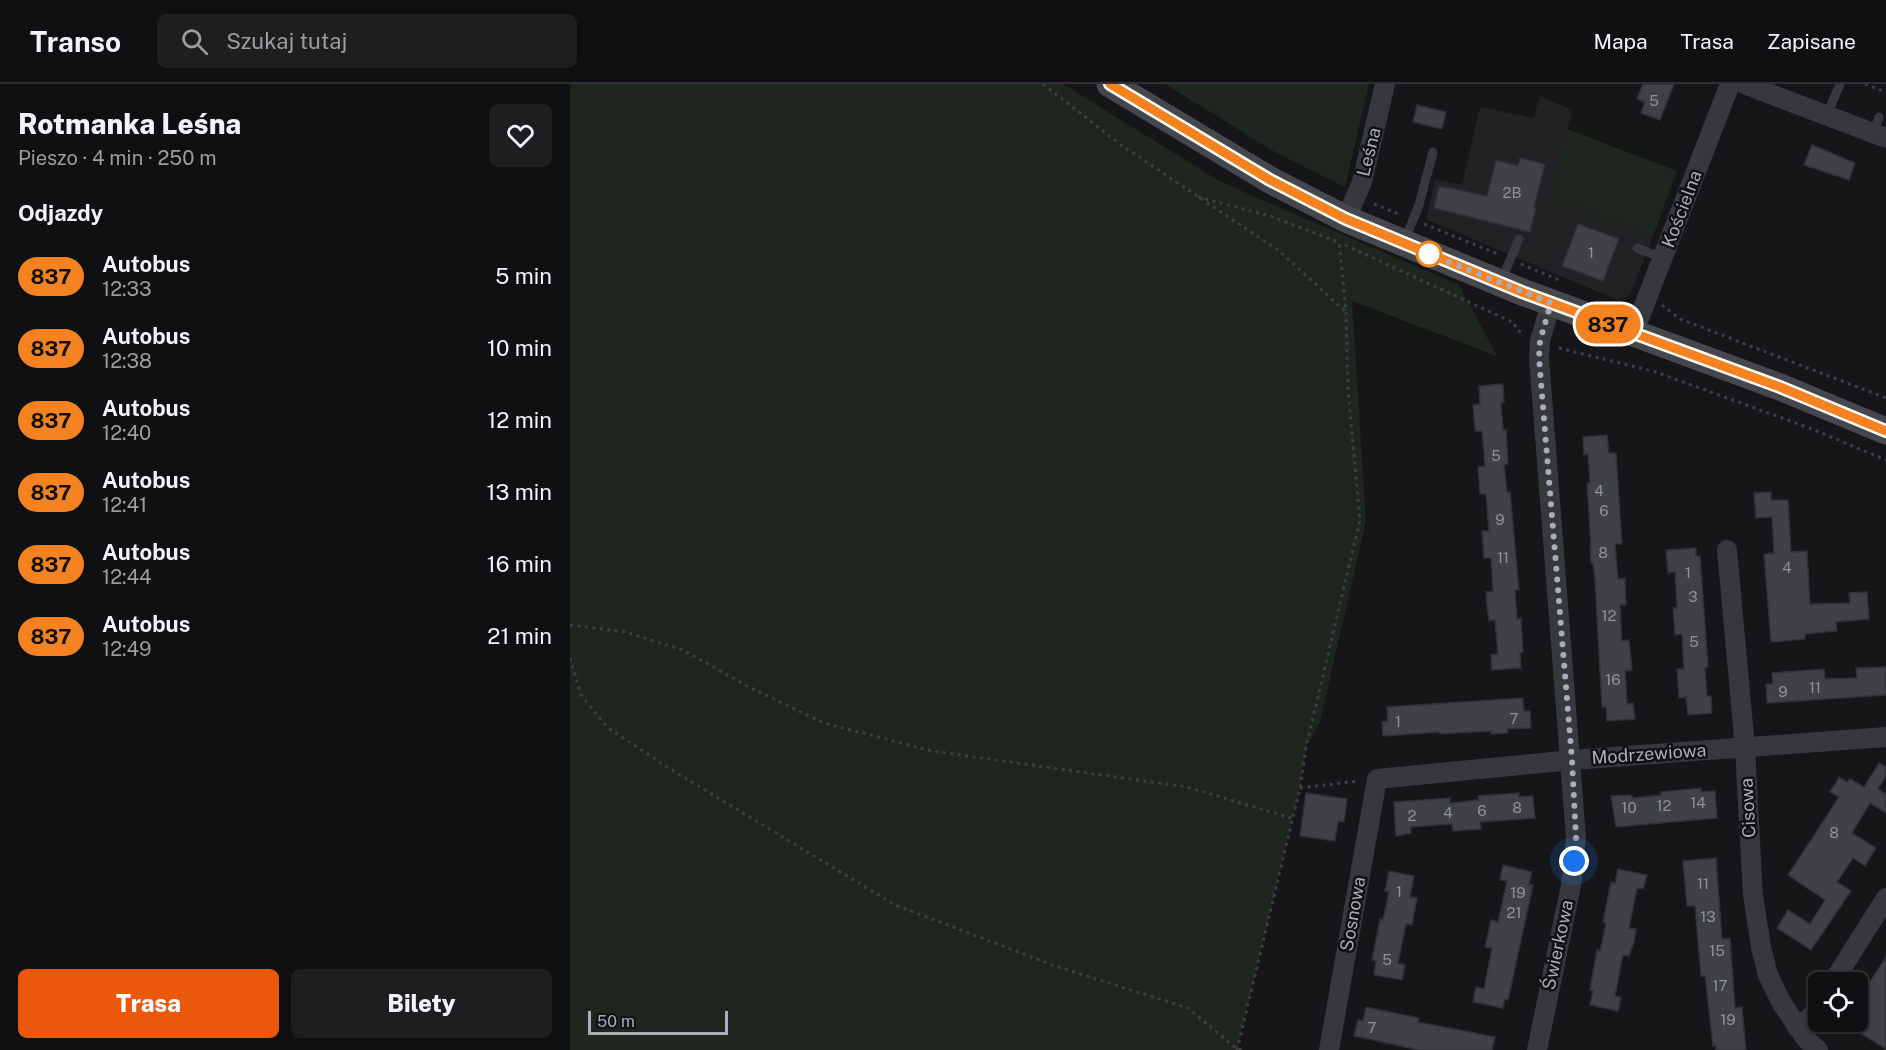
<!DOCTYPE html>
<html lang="pl">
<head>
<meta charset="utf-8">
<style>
  :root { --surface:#101012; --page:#1e1e20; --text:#f1f3f6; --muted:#9c9d9f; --line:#303032; --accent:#ea580c }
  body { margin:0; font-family:"Public Sans",sans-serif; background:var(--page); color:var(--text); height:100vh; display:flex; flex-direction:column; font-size:22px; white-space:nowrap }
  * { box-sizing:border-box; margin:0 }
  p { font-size:20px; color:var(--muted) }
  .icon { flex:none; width:33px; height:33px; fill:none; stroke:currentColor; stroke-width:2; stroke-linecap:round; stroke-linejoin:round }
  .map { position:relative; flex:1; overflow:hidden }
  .panel { display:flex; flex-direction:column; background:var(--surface); width:570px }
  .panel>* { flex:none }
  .badge { padding:0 12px; border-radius:20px; font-size:21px; line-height:39px }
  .buttons { position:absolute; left:1238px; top:888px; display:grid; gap:12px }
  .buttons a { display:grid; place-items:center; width:60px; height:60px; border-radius:9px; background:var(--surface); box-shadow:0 2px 4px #0004,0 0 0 2px var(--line); font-size:30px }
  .scale { position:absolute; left:18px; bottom:15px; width:140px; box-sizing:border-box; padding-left:6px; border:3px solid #a8adb8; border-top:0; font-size:16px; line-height:21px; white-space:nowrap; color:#a8adb8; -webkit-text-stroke:4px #111113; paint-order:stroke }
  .you { position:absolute; width:30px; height:30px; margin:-15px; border:4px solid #fff; border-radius:50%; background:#1a73e8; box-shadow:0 0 0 9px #1a73e833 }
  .map>.badge { position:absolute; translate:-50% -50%; box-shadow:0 0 0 3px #fff }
  h2 { padding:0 18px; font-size:22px; line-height:54px }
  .round { display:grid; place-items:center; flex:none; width:63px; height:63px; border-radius:9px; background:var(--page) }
  .headline { display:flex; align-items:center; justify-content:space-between; height:102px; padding:0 18px }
  h1 { font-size:28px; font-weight:800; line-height:45px }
  .primary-button { display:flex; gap:12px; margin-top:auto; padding:12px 18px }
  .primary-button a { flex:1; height:69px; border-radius:9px; background:var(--accent); color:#fff; font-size:24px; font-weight:800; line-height:69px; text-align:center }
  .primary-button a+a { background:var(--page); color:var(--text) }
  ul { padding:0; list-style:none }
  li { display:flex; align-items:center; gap:18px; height:72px; padding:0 18px }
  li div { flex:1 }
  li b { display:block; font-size:22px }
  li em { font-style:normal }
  li .badge { min-width:66px; font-weight:700; text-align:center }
  header { display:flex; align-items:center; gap:36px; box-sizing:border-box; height:84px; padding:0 30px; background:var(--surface); border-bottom:2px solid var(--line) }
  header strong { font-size:28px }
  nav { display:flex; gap:33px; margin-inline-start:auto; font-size:21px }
  .search { width:420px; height:54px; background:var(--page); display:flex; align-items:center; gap:15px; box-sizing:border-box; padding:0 21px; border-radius:9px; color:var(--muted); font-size:22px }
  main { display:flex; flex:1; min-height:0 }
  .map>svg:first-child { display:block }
  .built { fill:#222225 }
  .green { fill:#1e261f }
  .building { fill:#404145; stroke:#303034; stroke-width:1.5 }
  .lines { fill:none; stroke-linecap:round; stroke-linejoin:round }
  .path { stroke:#3d3f44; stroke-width:3; stroke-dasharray:3 4.5; stroke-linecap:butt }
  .service { stroke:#37383d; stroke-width:9 }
  .minor { stroke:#37383d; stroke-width:20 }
  .secondary { stroke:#45474d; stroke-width:27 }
  .line-casing { stroke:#fff; stroke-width:14 }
  .line { stroke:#f58220; stroke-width:9 }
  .walk { stroke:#a8adb8; stroke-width:6; stroke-dasharray:0 10.8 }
  .stop-dot { fill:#fff; stroke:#f58220; stroke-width:3 }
  .labels { text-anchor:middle; stroke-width:5; stroke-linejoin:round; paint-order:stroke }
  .number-label { font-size:15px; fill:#8e929b }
  .street-label { font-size:18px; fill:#a8adb8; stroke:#111113 }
</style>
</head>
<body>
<header>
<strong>Transo</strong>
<div class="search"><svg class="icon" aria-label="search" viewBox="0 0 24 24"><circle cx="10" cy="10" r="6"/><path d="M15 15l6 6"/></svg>Szukaj tutaj</div>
<nav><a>Mapa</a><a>Trasa</a><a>Zapisane</a></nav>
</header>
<main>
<section class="panel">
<div class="headline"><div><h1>Rotmanka Leśna</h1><p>Pieszo · 4 min · 250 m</p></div><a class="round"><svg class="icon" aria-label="heart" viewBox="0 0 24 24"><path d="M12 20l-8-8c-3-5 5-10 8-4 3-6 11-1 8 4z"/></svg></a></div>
<h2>Odjazdy</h2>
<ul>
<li><span class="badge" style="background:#f58220;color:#111">837</span><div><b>Autobus</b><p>12:33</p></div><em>5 min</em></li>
<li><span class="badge" style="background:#f58220;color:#111">837</span><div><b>Autobus</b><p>12:38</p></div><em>10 min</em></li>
<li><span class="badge" style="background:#f58220;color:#111">837</span><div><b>Autobus</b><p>12:40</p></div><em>12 min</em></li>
<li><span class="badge" style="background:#f58220;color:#111">837</span><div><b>Autobus</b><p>12:41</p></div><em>13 min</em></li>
<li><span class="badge" style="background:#f58220;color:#111">837</span><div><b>Autobus</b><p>12:44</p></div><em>16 min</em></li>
<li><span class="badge" style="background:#f58220;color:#111">837</span><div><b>Autobus</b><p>12:49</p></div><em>21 min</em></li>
</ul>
<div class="primary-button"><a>Trasa</a><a>Bilety</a></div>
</section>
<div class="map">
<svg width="1316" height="966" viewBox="0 0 1316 966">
  <rect width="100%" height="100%" fill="#161618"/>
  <path class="built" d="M 970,12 L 1002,26 L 981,112 L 1083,152 L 1060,211 L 1047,216 L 856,135 L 865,95 L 892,101 L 910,23 L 964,34 Z"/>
  <g class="green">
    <path d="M 0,0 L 493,0 L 651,98 L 889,201 L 927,272 L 782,217 L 796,437 L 750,638 L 736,663 L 730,704 L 667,966 L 0,966 Z"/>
    <path d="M 595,0 L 799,0 L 775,103 L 705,68 Z"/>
    <path d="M 997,45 L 1107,87 L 1083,152 L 981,112 Z"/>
  </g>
  <g class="building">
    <path d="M 1073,0 L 1104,0 L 1090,36 L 1071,29 L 1075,18 L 1067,15 Z"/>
    <path d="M 847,21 L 876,28 L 872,45 L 843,38 Z"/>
    <path d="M 1242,61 L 1285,79 L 1279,96 L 1234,81 Z"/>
    <path d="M 950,74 L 975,80 L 964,123 L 966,124 L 960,148 L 864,124 L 869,102 L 917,112 L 926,76 L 948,82 Z"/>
    <path d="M 1008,140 L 1049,155 L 1033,197 L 992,182 Z"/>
    <path d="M 933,300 L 934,318 L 931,318 L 933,346 L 936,346 L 938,380 L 934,381 L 937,408 L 940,408 L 949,506 L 945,506 L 947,535 L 951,534 L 953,568 L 950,569 L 951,584 L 922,586 L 921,571 L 928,570 L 925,536 L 919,537 L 917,522 L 916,508 L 923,507 L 921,474 L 914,474 L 912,447 L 919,447 L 916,410 L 910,410 L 908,383 L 915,382 L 912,347 L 905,347 L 903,321 L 910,320 L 909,302 Z"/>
    <path d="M 1037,351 L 1039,369 L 1046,369 L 1052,460 L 1045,460 L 1048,495 L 1055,494 L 1056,521 L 1050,521 L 1051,541 L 1052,557 L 1059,556 L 1062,586 L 1055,587 L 1056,604 L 1057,620 L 1063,619 L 1065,635 L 1037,637 L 1036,623 L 1032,623 L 1025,497 L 1023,479 L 1021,479 L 1020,461 L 1021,461 L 1017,399 L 1020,399 L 1018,370 L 1014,371 L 1013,353 Z"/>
    <path d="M 1201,408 L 1201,416 L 1218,416 L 1221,468 L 1237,467 L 1240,520 L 1280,519 L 1279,509 L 1297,508 L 1299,535 L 1266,538 L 1267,547 L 1235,550 L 1235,555 L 1201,558 L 1194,470 L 1204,469 L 1202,433 L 1186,434 L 1184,409 Z"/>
    <path d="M 1126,464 L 1126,472 L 1130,472 L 1138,583 L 1135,584 L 1137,612 L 1141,612 L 1142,629 L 1118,631 L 1116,613 L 1109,614 L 1107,585 L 1114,585 L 1112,550 L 1105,551 L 1103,524 L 1107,524 L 1105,488 L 1098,489 L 1096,466 Z"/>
    <path d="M 1316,583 L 1316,611 L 1197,619 L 1196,600 L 1203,600 L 1202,589 L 1254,585 L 1255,595 L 1287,594 L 1286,584 Z"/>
    <path d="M 953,614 L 954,627 L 960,627 L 961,644 L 937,645 L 938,649 L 921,650 L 921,647 L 870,650 L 870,648 L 813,652 L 812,638 L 818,637 L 817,623 Z"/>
    <path d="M 1309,679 L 1316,683 L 1316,692 L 1308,705 L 1316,710 L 1316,729 L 1300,719 L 1282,749 L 1306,764 L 1295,782 L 1283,774 L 1267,798 L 1281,807 L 1241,866 L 1207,844 L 1218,826 L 1240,840 L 1255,816 L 1218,791 L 1269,713 L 1260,708 L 1269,693 L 1277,698 L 1280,695 L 1294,703 Z"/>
    <path d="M 1131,704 L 1131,708 L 1145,707 L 1147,734 L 1046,743 L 1041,712 L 1062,711 L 1062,714 L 1091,711 L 1091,708 Z"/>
    <path d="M 736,709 L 777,715 L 774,738 L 768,737 L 765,757 L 730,752 Z"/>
    <path d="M 949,709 L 949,713 L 963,712 L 965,734 L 910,738 L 911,745 L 883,747 L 882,740 L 841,743 L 841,749 L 826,752 L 824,718 L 880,714 L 880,719 L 909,716 L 908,712 Z"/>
    <path d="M 1146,774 L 1152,855 L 1160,854 L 1165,924 L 1172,923 L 1176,966 L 1146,966 L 1146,962 L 1143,962 L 1135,892 L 1131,892 L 1125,822 L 1117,822 L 1113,777 Z"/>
    <path d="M 933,781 L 962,788 L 959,801 L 963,801 L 938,916 L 935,915 L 933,924 L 903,918 L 906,903 L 914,905 L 922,864 L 915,863 L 921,836 L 928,838 L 937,797 L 930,796 Z"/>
    <path d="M 1048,785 L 1077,791 L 1073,805 L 1067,804 L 1059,844 L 1066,845 L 1064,858 L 1059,872 L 1053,871 L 1045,912 L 1051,913 L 1048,927 L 1020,921 L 1023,907 L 1020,906 L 1027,866 L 1030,867 L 1036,839 L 1033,838 L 1041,798 L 1045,799 Z"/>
    <path d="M 819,787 L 844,792 L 840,813 L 847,814 L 842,841 L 836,840 L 828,879 L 835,881 L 832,896 L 804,891 L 806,877 L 802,876 L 810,835 L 813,836 L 819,808 L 815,807 Z"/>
    <path d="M 1316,873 L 1316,965 L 1287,947 L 1287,918 Z"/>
    <path d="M 796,923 L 849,934 L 848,938 L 925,953 L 922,966 L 849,966 L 784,952 L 788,936 L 793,937 Z"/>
  </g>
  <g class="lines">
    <g class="path">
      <path d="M 473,0 L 551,61 L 708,166 L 775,227"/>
      <path d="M 1295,0 L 1316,8"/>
      <path d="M 628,113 L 700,132 L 766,157"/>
      <path d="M 804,120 L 831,131"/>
      <path d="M 854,140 L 928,170"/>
      <path d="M 775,161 L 940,237 L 944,239 L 947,246 L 953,249"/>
      <path d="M 951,180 L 989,196"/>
      <path d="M 1092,221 L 1110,235 L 1316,314"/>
      <path d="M 989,264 L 1086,288 L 1242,345 L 1316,376"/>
      <path d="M 0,541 L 56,548 L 113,566 L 179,603 L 254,639 L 362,667 L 617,703 L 721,734"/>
      <path d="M 0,574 L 11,611 L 37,643 L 97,683 L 325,821 L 485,882 L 618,924 L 667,965 L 672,966"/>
      <path d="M 730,704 L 788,697"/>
      <path d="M 667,966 L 730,704 L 736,663 L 790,436 L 778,306 L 776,228 L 769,156"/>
    </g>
    <g class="service">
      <path d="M 1257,31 L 1270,0"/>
      <path d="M 1303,49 L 1309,33"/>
      <path d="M 834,158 L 849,121 L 863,68"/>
      <path d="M 1067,164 L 1093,174"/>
      <path d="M 931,197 L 949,155"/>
    </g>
    <g class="minor">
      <path d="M 1174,0 L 1316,54"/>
      <path d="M 776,135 L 792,98 L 815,0"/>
      <path d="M 1063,250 L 1160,0"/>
      <path d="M 1157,466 L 1175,664 L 1183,811 L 1191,863 L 1198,891 L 1211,918 L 1236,955 L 1248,966"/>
      <path d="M 1263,898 L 1316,814"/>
      <path d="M 1227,943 L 1241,933 L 1248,922"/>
      <path d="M 759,966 L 807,695 L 1002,676 L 1316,653"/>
      <path d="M 967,966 L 1001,801 L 1006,754 L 969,274 L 970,257 L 981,219"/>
    </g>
    <path class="secondary" d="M 540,0 L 700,96 L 776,135 L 952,208 L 1210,303 L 1316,347"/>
  </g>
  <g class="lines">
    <defs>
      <path id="line" d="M 540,0 L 700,96 L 776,135 L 952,208 L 1210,303 L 1316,347"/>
    </defs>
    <use href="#line" class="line-casing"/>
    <use href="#line" class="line"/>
    <path class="walk" d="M 859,170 L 981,219 L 970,257 L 969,274 L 1002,676 L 1006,754 L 1004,777"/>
  </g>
  <circle class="stop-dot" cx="859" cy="170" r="12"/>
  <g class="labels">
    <g class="number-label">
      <text x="1084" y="22">5</text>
      <text x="942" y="114">2B</text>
      <text x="1021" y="174">1</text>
      <text x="926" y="377">5</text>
      <text x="1029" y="412">4</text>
      <text x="1034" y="432">6</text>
      <text x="930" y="441">9</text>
      <text x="1033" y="474">8</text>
      <text x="933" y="479">11</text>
      <text x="1217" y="489">4</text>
      <text x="1118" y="494">1</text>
      <text x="1123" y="518">3</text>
      <text x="1039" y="537">12</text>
      <text x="1124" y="563">5</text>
      <text x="1043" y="601">16</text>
      <text x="1245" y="609">11</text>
      <text x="1213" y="613">9</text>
      <text x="944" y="640">7</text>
      <text x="828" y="643">1</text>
      <text x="1128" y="724">14</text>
      <text x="1094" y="727">12</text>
      <text x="947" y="729">8</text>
      <text x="1059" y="729">10</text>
      <text x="912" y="732">6</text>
      <text x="878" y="734">4</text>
      <text x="842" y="737">2</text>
      <text x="1264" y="754">8</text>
      <text x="1133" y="805">11</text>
      <text x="829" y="813">1</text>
      <text x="948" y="814">19</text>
      <text x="944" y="834">21</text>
      <text x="1138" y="838">13</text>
      <text x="1147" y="872">15</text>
      <text x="817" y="881">5</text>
      <text x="1150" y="907">17</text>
      <text x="1158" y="941">19</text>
      <text x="802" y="949">7</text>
    </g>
    <g class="street-label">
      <text transform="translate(799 68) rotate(-76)" y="6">Leśna</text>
      <text transform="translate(1112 125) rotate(-69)" y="6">Kościelna</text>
      <text transform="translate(1079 670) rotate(-4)" y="6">Modrzewiowa</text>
      <text transform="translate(1178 724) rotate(-93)" y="6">Cisowa</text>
      <text transform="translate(783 830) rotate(-80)" y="6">Sosnowa</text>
      <text transform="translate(988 861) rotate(-78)" y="6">Świerkowa</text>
    </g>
  </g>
</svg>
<div class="buttons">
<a><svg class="icon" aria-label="locate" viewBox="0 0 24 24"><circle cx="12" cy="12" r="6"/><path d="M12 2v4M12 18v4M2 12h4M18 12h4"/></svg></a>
</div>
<div class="scale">50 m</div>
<div class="you" style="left:1004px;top:777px"></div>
<b class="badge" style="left:1038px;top:240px;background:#f58220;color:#111">837</b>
</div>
</main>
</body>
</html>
